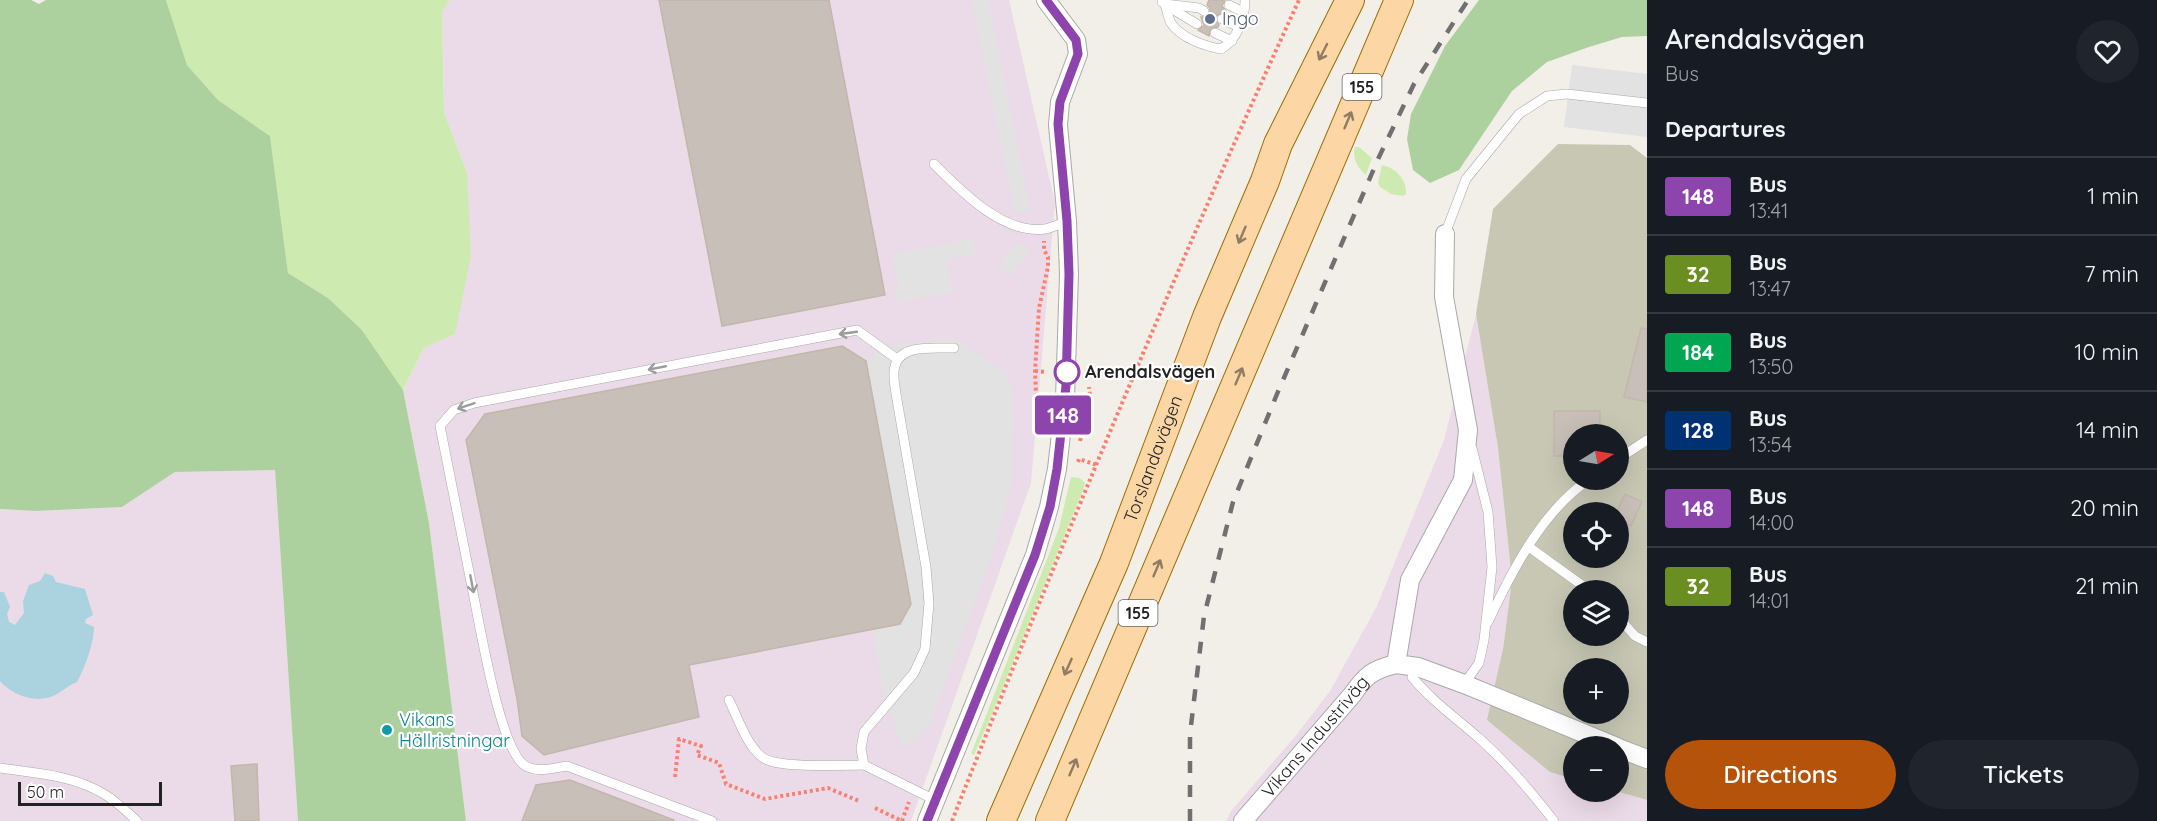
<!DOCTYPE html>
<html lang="en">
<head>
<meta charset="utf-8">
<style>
  :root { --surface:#171b24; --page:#20242c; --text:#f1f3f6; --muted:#9ea1a6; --line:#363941; --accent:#b45309 }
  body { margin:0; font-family:Quicksand,sans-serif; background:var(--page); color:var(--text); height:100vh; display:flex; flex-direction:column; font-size:22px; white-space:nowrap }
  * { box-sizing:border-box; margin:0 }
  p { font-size:20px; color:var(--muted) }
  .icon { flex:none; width:33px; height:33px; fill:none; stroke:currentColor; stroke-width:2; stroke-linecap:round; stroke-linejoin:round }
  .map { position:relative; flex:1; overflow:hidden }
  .details { display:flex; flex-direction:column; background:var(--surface); width:510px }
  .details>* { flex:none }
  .badge { padding:0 12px; border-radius:4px; font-size:21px; line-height:39px }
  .needle { width:39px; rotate:79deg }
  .buttons { position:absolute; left:1563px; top:424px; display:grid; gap:12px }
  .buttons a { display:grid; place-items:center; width:66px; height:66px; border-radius:50%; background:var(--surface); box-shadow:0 6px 24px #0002; font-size:30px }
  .scale { position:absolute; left:18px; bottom:15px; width:144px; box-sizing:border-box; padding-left:6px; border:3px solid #222; border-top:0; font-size:16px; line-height:21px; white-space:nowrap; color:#222; -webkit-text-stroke:4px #fff; paint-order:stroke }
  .map>.badge { position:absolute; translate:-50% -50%; box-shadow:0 0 0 3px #fff }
  h2 { padding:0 18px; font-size:22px; line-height:54px }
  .round { display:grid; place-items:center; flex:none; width:63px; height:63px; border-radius:32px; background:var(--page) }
  .summary { display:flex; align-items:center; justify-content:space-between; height:102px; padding:0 18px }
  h1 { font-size:28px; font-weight:600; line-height:45px }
  .primary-button { display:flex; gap:12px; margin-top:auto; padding:12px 18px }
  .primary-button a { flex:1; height:69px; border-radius:36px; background:var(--accent); color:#fff; font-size:24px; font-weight:600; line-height:69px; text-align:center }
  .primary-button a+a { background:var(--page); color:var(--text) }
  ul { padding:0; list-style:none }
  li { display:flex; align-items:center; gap:18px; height:78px; padding:0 18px; border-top:2px solid var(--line) }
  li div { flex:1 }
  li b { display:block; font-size:22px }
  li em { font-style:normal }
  li .badge { min-width:66px; font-weight:700; text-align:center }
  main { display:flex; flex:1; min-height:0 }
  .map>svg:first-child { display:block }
  .industrial { fill:#ebdbe8 }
  .construction { fill:#c7c7b4; fill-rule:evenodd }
  .grass { fill:#cdebb0 }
  .forest { fill:#add19e }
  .parking { fill:#e2e2e2 }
  .water { fill:#aad3df }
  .building { fill:#c7bfb8; stroke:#c4b6ab; stroke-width:1.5 }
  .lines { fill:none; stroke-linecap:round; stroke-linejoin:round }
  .lane-casing { stroke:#a9a9a9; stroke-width:10 }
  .street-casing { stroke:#a9a9a9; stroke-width:20 }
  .primary-casing { stroke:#a06b00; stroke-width:30 }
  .path { stroke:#fa8072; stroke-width:4; stroke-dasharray:3 3; stroke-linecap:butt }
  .lane { stroke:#fff; stroke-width:9 }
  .street { stroke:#fff; stroke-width:18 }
  .primary { stroke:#fcd6a4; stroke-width:28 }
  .rail { stroke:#707070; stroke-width:4.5; stroke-dasharray:12 12; stroke-linecap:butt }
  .oneway { stroke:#8f7c63 }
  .oneway2 { stroke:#9c9c9c }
  .line-casing { stroke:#fff; stroke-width:14 }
  .line { stroke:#8e44ad; stroke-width:9 }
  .service-dot { fill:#5c6f8a; stroke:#fff; stroke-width:2 }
  .stop-dot { fill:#fff; stroke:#8e44ad; stroke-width:3 }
  .culture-dot { fill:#0f9aa8; stroke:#fff; stroke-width:2 }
  .labels { text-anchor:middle; stroke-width:4.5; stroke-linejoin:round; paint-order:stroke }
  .shield { fill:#fff; stroke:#646464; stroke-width:1.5 }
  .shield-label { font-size:16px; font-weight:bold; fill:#222 }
  .service-label { font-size:18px; fill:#4e5e75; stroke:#fff; text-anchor:start }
  .stop-label { font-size:18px; font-weight:bold; fill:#222; stroke:#fff; text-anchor:start }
  .street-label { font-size:18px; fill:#222; stroke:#fff }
  .culture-label { font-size:18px; fill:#0d838f; stroke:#fff; text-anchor:start }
</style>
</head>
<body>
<main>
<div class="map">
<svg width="1647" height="821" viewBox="0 0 1647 821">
  <rect width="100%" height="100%" fill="#f2efe9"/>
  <g class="industrial">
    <path d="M 450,0 L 1009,0 L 1055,203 L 1031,483 L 911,821 L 466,821 L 429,523 L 403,390 L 424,348 L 455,334 L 467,173 L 444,112 L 442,10 Z"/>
    <path d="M 1476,314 L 1498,448 L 1512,580 L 1503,649 L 1550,772 L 1573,779 L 1574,792 L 1619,792 L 1647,800 L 1647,821 L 1226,821 L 1231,811 L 1297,734 L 1330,691 L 1377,606 L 1444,440 Z"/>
    <path d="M 275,470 L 298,821 L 0,821 L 0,509 L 36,511 L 122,507 L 175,472 Z"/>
  </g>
  <path class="construction" d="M 1558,144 L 1630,145 L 1647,158 L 1647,800 L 1619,792 L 1618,747 L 1574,747 L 1573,779 L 1550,772 L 1487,720 L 1503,649 L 1512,580 L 1498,448 L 1476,314 L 1493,209 ZM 1574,435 L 1618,435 L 1618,480 L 1574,480 ZM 1574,513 L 1618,513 L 1618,558 L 1574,558 ZM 1574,591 L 1618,591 L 1618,636 L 1574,636 ZM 1574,669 L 1618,669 L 1618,714 L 1574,714 Z"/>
  <g class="grass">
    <path d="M 166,0 L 450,0 L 442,11 L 444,112 L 467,173 L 471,256 L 455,334 L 424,348 L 403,390 L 362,330 L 328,298 L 288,273 L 270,136 L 218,100 L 187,65 Z"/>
    <path d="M 1355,147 L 1359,147 L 1372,158 L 1366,175 C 1357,168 1352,157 1355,147 Z"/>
    <path d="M 1382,165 C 1396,168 1407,180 1406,194 L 1403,196 L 1391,194 L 1380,187 L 1378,183 Z"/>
    <path d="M 1071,477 L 1080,478 L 1085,483 L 1083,490 L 990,719 L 974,755 L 971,754 L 1059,528 Z"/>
  </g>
  <g class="forest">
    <path d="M 0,0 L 31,0 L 39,4 L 46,0 L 166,0 L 187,65 L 218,100 L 270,136 L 288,273 L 328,298 L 362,330 L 403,390 L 429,523 L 466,821 L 298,821 L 275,470 L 175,472 L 122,507 L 36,511 L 0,509 Z"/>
    <path d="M 1479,0 L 1647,0 L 1647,36 L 1622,37 L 1589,47 L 1547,62 L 1512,91 L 1459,170 L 1430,183 L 1413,170 L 1407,139 L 1411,114 L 1445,46 Z"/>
  </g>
  <g class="parking">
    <path d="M 972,0 L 988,0 L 1030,210 L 1015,213 Z"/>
    <path d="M 1572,65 L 1647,74 L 1647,137 L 1564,127 Z"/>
    <path d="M 972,239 L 975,254 L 946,260 L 953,292 L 897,303 L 894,290 L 899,289 L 892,254 Z"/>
    <path d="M 1018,242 L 1030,251 L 1010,276 L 998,266 Z"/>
    <path d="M 938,338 L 955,339 L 1006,372 L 1013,390 L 1012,483 L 993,552 L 928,729 L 915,741 L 901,745 L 882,686 L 873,629 L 900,624 L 911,604 L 866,361 L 882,347 Z"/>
  </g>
  <path class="water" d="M 45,573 L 53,576 L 56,582 L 85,589 L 93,615 L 86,619 L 85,623 L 94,627 C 94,642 85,668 77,682 C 69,685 64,690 57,694 C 38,705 13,696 0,681 L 0,592 L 4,592 L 10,607 L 7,614 L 9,622 L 15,625 L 24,613 L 23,601 L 29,585 L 40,581 Z"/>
  <g class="building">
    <path d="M 659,0 L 829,0 L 885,295 L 722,326 Z"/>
    <path d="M 1209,0 L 1225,0 L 1222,6 L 1226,11 L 1216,16 L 1215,20 L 1219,25 L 1218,27 L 1211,28 L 1209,36 L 1198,30 L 1204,25 L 1201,17 L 1207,17 L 1210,14 L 1210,8 L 1207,5 Z"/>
    <path d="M 1641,328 L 1647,329 L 1647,402 L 1624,397 Z"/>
    <path d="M 842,346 L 866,361 L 911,604 L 900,624 L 689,665 L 699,717 L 544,755 L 522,736 L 517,699 L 466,440 L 485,414 Z"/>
    <path d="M 1554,411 L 1600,411 L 1600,435 L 1574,435 L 1574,456 L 1554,456 Z"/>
    <path d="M 1625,494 L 1642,502 L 1631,526 L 1618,521 L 1618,509 Z"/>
    <path d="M 257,764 L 259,821 L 235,821 L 231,766 Z"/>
    <path d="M 570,780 L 674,820 L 673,821 L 522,821 L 536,785 Z"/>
  </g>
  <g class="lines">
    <defs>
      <g id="lane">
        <path d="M 1162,2 L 1165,4 L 1199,8 L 1204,11"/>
        <path d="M 1165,4 C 1167,10 1168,18 1171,23 C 1181,38 1204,46 1221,49 C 1237,40 1245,18 1245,0"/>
        <path d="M 1229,5 L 1243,12"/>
        <path d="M 1167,6 L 1197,24"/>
        <path d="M 1222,19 L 1239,27"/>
        <path d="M 1215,33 L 1232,41"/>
        <path d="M 934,164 C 960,190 1003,235 1045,229 C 1052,228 1060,224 1067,221"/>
        <path d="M 1445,234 L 1466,179 L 1519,114 L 1547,96 L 1567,94 L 1647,103"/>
        <path d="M 1618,459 L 1647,440"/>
        <path d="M 1529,547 L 1590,591"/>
        <path d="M 1618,617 L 1635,636 L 1647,642"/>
        <path d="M 1488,622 C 1512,571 1541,513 1588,480"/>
        <path d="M 1418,667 L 1412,677 C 1432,701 1456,718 1480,739 C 1508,764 1531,792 1554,821"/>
        <path d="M 1464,684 L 1479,663 L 1484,640 L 1492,567 L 1488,512 L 1472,448"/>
        <path d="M 729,700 C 738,718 746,744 762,757 C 776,769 843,765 864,765"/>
        <path d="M 0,768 C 35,773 73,775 104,794 C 116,801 127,812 137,821"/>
        <path d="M 935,800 L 864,765 L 861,749 L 864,732 L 914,673 L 925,649 L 929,603 L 926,567 L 896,394 C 895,385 892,374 895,366 C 901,343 936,349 954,348"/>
        <path d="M 712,821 L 567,766 C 553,768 535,774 523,764 C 498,743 478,614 470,577 C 460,527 450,476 440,426 L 454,410 L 474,403 L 857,330 L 897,359"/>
      </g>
      <g id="street">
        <path d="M 1445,234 L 1444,297 L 1468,430 L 1463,480 L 1410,580 L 1396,664 L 1418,667 L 1464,684 L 1617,747"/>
        <path d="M 1618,748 L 1647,759"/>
        <path d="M 927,821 L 1035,555 L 1049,507 L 1057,469 L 1065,399 L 1069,274 L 1067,221 L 1058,125 L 1060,102 L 1078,54 L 1076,40 L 1046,0"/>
        <path id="s1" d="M 1243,821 L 1352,695 C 1366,675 1372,670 1396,664"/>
      </g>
      <g id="primary">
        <path id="s2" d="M 1001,821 L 1114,563 L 1207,317 L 1265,181 L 1278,144 L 1350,0"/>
        <path d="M 1050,821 L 1399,0"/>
      </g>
    </defs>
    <use href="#lane" class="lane-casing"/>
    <use href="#street" class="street-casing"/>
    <use href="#primary" class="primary-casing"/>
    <g class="path">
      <path d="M 1035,371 L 1047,372"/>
      <path d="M 1042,426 L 1036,394 L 1035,371 L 1039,308 L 1048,267 L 1048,257 L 1044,250 L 1044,241"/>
      <path d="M 1080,441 L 1091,406 L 1089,387"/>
      <path d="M 1078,462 L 1079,459 L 1097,465"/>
      <path d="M 675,777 L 679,739 L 701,746 L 697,755 L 719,763 L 726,784 L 765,799 L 828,788 L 859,801"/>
      <path d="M 875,808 L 902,821"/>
      <path d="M 902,821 L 909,802"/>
      <path d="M 952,821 C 1061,545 1175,270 1299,0"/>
    </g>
    <use href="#lane" class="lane"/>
    <use href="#street" class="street"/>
    <use href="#primary" class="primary"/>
    <path class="rail" d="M 1190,821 L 1190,734 L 1204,616 L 1233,502 L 1277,394 L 1379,157 L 1414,84 L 1468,0"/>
  </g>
  <defs><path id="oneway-shaft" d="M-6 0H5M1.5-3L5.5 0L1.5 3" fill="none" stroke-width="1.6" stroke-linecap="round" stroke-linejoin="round" transform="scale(1.5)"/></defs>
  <g class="oneway">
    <use href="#oneway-shaft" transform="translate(1323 52) rotate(117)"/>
    <use href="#oneway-shaft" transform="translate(1348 120) rotate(-67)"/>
    <use href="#oneway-shaft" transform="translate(1242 235) rotate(113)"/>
    <use href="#oneway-shaft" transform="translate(1239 376) rotate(-67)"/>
    <use href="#oneway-shaft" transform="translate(1157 568) rotate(-67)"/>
    <use href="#oneway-shaft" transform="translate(1068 667) rotate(114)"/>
    <use href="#oneway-shaft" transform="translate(1073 767) rotate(-67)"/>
  </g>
  <g class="oneway2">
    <use href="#oneway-shaft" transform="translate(848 333) rotate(172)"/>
    <use href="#oneway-shaft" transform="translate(657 368) rotate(169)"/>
    <use href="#oneway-shaft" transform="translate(466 406) rotate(161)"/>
    <use href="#oneway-shaft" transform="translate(472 584) rotate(79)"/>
  </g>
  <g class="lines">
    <defs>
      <path id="line" d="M 927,821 L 1035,555 L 1050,507 L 1057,469 L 1066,386 L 1069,274 L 1067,221 L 1058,124 L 1060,102 L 1078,54 L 1076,40 L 1046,0"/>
    </defs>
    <use href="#line" class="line-casing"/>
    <use href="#line" class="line"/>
  </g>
  <circle class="service-dot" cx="1210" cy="19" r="6"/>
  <circle class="stop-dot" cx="1067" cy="372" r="12"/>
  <circle class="culture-dot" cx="387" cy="730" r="6"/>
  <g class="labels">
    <g class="shield">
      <rect x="1342.5" y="74" width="39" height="26" rx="4.5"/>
      <rect x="1118.5" y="600" width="39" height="26" rx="4.5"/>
    </g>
    <g class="shield-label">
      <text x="1362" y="93">155</text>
      <text x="1138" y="619">155</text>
    </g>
    <g class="service-label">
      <text x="1222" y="25">Ingo</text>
    </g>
    <g class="stop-label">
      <text x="1085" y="378">Arendalsvägen</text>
    </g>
    <g class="street-label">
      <text dy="6" stroke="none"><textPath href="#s2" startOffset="393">Torslandavägen</textPath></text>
      <text dy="6" stroke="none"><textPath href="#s1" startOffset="111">Vikans Industriväg</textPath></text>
    </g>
    <g class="culture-label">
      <text x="399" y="726">Vikans<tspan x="399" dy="21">Hällristningar</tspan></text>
    </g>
  </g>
</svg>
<div class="buttons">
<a><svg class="needle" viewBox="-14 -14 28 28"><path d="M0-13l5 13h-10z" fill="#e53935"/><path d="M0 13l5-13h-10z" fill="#9ea1a6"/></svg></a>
<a><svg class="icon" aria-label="locate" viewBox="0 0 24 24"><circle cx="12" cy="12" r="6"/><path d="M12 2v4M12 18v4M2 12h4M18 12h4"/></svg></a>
<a><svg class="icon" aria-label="layers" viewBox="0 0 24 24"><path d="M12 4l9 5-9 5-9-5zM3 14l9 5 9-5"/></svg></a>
<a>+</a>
<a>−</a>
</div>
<div class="scale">50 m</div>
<b class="badge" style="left:1063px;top:415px;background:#8e44ad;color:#fff">148</b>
</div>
<section class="details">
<div class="summary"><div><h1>Arendalsvägen</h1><p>Bus</p></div><a class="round"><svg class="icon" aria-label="heart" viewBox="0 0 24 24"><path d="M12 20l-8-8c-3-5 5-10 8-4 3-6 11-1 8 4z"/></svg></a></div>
<h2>Departures</h2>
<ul>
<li><span class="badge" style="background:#8e44ad;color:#fff">148</span><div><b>Bus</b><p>13:41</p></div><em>1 min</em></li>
<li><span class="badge" style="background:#6b8e23;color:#fff">32</span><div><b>Bus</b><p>13:47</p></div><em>7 min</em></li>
<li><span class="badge" style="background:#00a651;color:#fff">184</span><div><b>Bus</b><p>13:50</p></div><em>10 min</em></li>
<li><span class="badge" style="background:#003273;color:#fff">128</span><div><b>Bus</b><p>13:54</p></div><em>14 min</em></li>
<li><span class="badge" style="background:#8e44ad;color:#fff">148</span><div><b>Bus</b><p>14:00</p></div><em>20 min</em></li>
<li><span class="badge" style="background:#6b8e23;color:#fff">32</span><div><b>Bus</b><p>14:01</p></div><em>21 min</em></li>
</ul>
<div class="primary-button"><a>Directions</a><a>Tickets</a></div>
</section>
</main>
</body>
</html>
